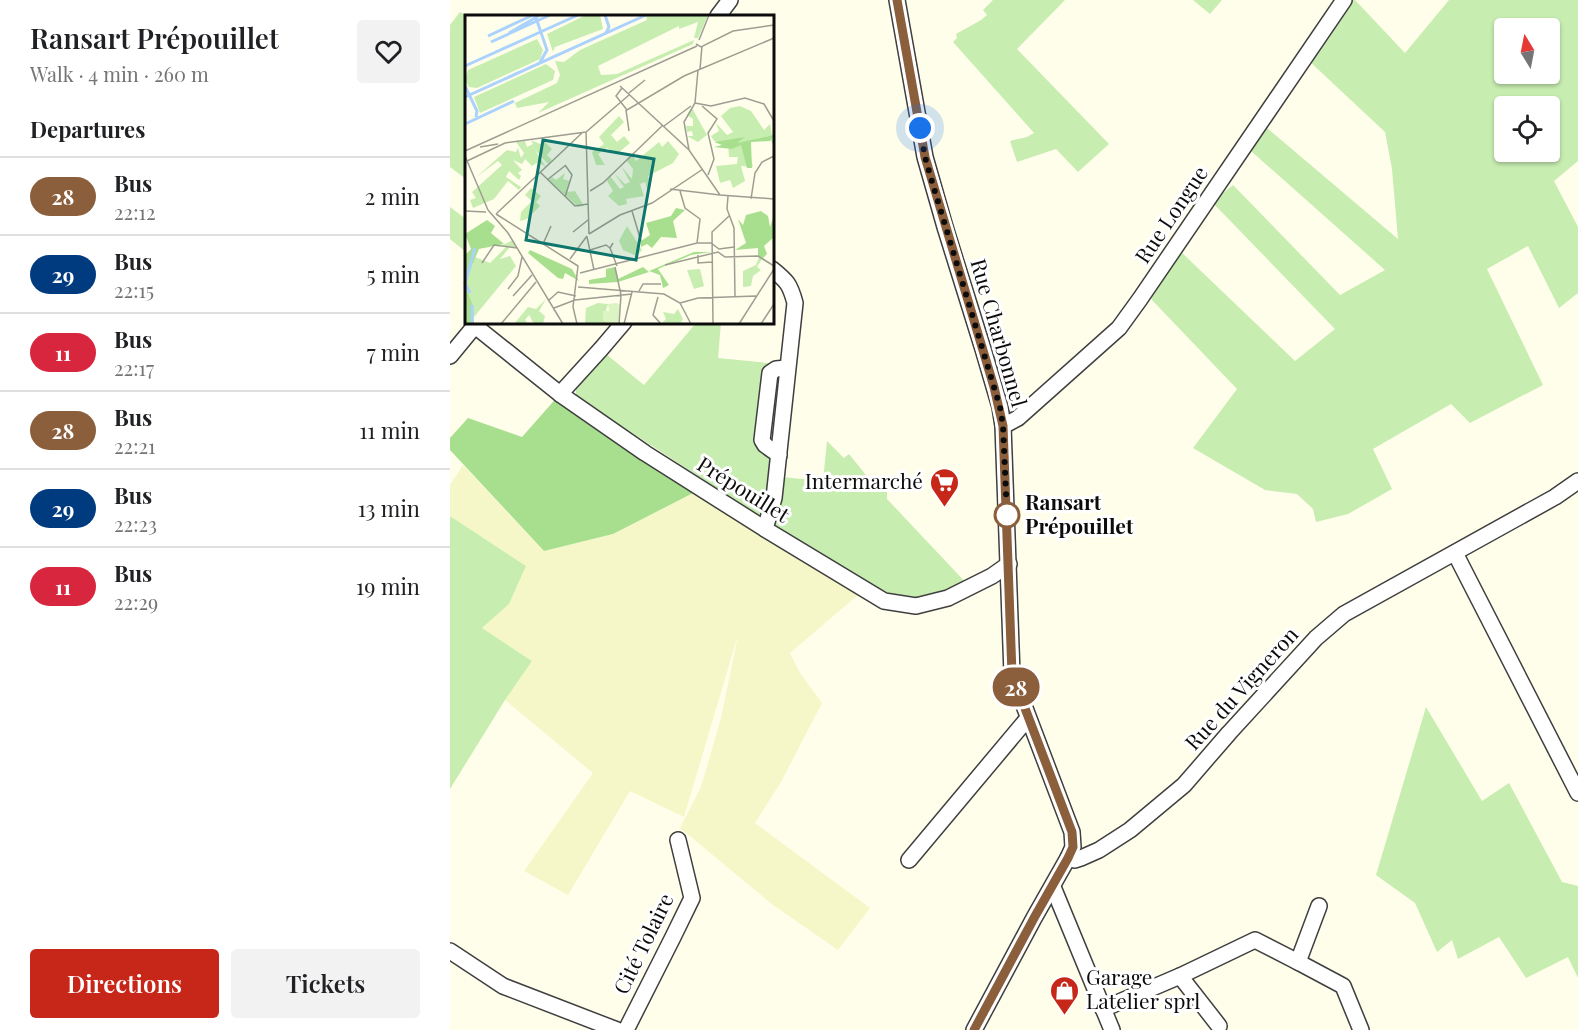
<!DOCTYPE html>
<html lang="en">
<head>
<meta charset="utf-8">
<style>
  :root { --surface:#fff; --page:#f2f2f2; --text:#202124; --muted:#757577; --line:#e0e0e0; --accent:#c72718 }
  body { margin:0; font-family:"Playfair Display",serif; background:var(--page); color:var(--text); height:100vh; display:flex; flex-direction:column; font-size:22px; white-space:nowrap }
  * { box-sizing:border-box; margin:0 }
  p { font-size:20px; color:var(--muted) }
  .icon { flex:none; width:33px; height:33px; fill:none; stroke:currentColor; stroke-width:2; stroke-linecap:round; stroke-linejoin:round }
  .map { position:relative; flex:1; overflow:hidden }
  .drawer { display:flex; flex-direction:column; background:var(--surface); width:450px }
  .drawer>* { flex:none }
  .badge { padding:0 12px; border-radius:20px; font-size:21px; line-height:39px }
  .needle { width:39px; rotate:350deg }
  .tools { position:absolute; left:1044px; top:18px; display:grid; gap:12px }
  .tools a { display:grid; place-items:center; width:66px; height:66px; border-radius:6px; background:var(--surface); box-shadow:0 2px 4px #0004; font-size:30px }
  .you { position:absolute; width:30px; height:30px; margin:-15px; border:4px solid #fff; border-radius:50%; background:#1a73e8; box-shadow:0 0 0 9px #1a73e833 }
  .map>.badge { position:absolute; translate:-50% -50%; box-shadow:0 0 0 3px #fff }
  h2 { padding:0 30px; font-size:22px; line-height:54px }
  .round { display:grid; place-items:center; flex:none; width:63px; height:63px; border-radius:6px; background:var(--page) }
  .headline { display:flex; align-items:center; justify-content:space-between; height:102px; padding:0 30px }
  h1 { font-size:28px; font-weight:600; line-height:45px }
  .cta { display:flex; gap:12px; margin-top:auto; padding:12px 30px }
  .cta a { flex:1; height:69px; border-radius:6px; background:var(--accent); color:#fff; font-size:24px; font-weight:600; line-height:69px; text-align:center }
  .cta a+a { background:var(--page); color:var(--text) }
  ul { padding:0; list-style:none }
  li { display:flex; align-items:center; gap:18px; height:78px; padding:0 30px; border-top:2px solid var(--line) }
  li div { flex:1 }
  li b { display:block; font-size:22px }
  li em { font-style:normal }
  li .badge { min-width:66px; font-weight:700; text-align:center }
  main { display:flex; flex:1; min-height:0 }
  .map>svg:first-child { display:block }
  .farmland { fill:#f5f7c8 }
  .green { fill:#c8edb1; fill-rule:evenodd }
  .forest { fill:#a8df8f }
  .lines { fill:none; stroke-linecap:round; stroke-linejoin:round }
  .minor-casing { stroke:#3f3f3f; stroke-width:18 }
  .minor { stroke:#fff; stroke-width:15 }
  .line-casing { stroke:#fff; stroke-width:14 }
  .line { stroke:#8b5e3c; stroke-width:9 }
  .walk { stroke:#0c0c0c; stroke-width:6; stroke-dasharray:0 10.8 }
  .stop-dot { fill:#fff; stroke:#8b5e3c; stroke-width:3 }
  .labels { text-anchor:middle; stroke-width:6; stroke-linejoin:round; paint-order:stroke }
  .street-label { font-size:21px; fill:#0c0c0c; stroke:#fff }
  .poi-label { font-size:21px; fill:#0c0c0c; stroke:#fff; text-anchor:end }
  .stop-label { font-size:21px; font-weight:bold; fill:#0c0c0c; stroke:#fff; text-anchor:start }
  .inset-river { fill:none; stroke:#aad2fc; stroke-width:3 }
  .inset-road { fill:none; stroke:#9e9d92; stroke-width:1.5 }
  .view { fill:#0f766e; fill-opacity:0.15; stroke:#0f766e; stroke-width:3 }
  .inset-edge { fill:none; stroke:#0c0c0c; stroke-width:3 }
</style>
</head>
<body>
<main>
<section class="drawer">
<div class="headline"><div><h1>Ransart Prépouillet</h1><p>Walk · 4 min · 260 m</p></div><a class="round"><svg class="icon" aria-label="heart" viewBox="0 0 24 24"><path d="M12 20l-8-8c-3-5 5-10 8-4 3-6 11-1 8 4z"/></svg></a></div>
<h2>Departures</h2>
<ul>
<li><span class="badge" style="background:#8b5e3c;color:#fff">28</span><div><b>Bus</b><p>22:12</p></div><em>2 min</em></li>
<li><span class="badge" style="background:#003b80;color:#fff">29</span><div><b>Bus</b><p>22:15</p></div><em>5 min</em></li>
<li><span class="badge" style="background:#d7263d;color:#fff">11</span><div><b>Bus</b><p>22:17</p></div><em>7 min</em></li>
<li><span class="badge" style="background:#8b5e3c;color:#fff">28</span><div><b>Bus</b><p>22:21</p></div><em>11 min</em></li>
<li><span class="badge" style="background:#003b80;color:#fff">29</span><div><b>Bus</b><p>22:23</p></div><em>13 min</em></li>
<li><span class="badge" style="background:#d7263d;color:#fff">11</span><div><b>Bus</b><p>22:29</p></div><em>19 min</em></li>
</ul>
<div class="cta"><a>Directions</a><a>Tickets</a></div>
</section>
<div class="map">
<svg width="1128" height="1030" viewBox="0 0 1128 1030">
  <rect width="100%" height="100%" fill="#fffeeb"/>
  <path class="farmland" d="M 13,465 L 94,551 L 163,534 L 251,489 L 415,589 L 340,653 L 350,673 L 372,703 L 331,782 L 305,823 L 420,908 L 388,950 L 323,905 L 230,828 L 251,787 L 271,718 L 288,635 L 234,817 L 180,791 L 118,895 L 74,871 L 143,773 L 55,700 L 82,661 L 32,628 L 59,604 L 76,566 L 0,516 L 0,485 Z"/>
  <g class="green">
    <path d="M 543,0 L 615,0 L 567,49 L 659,144 L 628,172 L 606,149 L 567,162 L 560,141 L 577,137 L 584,133 L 503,42 L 507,38 L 506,34 L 531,20 L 537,15 L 533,10 Z"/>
    <path d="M 743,0 L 772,0 L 760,14 Z"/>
    <path d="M 898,0 L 905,0 L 955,53 L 999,0 L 1128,0 L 1128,161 L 1104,181 L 1128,227 L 1128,293 L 1109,308 L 1078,246 L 1037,269 L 1093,385 L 1020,423 L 1001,404 L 923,449 L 942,489 L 898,514 L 866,522 L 863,509 L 847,494 L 815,490 L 743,448 L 787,389 L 702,300 L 699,290 L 728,249 L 845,361 L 885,329 L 762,202 L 783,185 L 890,295 L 935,270 L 801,151 L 817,128 L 948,239 L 942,169 L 935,132 L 857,59 ZM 1054,28 L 1100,28 L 1100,74 L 1054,74 ZM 1054,106 L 1100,106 L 1100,152 L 1054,152 Z"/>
    <path d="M 10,12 L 17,16 L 16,179 L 0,167 L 0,25 Z"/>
    <path d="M 0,207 L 16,219 L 16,252 L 0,239 Z"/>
    <path d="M 246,323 L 271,323 L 268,358 L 338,365 L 323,503 L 309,516 L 126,396 L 126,388 L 156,354 L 194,385 Z"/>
    <path d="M 377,441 L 394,458 L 399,454 L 428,490 L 437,485 L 437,499 L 520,587 L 466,606 L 423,590 L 324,531 L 332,477 L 373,481 Z"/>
    <path d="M 0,516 L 76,566 L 59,604 L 32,628 L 82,661 L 55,700 L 0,789 Z"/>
    <path d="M 976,707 L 1032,801 L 1059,783 L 1112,882 L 1128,886 L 1128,978 L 1118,957 L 1076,978 L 1049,937 L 1008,959 L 1002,940 L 987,952 L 965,903 L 926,875 Z"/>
  </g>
  <path class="forest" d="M 110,394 L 251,489 L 163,534 L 94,551 L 0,450 L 0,438 L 18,418 L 72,437 Z"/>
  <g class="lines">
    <defs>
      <g id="minor">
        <path d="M 447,0 L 475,157 L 495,227 L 533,349 L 550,407 L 553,426 L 562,674 L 622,832 L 623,847 L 618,858 L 584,918 L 524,1030"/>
        <path d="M 268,16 L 280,0"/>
        <path d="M 25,326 L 110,394 L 195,453 L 315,529 L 434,601 L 466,606 L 498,598 L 542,576 L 559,564"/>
        <path d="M 0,356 L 28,322"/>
        <path d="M 110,394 L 151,349 L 174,322"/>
        <path d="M 553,426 L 568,418 L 669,328 L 690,299 L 894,0"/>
        <path d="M 329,455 L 315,445 L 312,440 L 320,373 L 326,369 L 337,368"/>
        <path d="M 315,529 L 324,498 L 345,303 C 340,284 337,281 322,269"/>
        <path d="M 1005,553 L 1128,793"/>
        <path d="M 618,858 L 625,860 L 631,858 L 649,850 L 680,830 L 734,785 L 779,733 L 866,638 L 894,614 L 1105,497 L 1128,481"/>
        <path d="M 459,860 L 578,718"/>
        <path d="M 603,887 L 662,1030"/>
        <path d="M 869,906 L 848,962 L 893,986 L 911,1030"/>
        <path d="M 0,951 L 53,986 L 167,1030"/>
        <path d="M 730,976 L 769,1026"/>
        <path d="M 653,1009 L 730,976 L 805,940 L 848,962"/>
        <path d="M 176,1030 L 223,937 L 242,898 L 228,840"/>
      </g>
    </defs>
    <use href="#minor" class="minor-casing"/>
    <use href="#minor" class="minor"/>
  </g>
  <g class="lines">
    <defs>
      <path id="line" d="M 447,0 L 475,157 L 544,387 L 553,426 L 562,674 L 622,832 L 623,847 L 618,858 L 584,918 L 524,1030"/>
    </defs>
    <use href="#line" class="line-casing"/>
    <use href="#line" class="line"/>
    <path class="walk" d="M 470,128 L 475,157 L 483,185 L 550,407 L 553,426 L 557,515"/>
  </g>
  <defs>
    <symbol id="supermarket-pin" viewBox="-11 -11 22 30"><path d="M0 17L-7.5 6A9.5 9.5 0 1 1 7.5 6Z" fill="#c72718" stroke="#fff"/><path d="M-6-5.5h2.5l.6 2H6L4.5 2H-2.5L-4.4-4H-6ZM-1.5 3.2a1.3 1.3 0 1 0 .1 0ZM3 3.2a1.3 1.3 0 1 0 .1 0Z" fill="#fff"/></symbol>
    <symbol id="shop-pin" viewBox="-11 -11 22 30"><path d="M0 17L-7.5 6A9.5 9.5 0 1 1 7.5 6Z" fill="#c72718" stroke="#fff"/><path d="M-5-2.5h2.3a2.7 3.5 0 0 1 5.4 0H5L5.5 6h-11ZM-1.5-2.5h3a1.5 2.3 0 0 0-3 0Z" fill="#fff"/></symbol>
  </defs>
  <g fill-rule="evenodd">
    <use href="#supermarket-pin" x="478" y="466" width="33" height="45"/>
    <use href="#shop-pin" x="598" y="974" width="33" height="45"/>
  </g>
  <circle class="stop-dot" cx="557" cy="515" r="12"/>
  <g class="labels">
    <g class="street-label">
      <text transform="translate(722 215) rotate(-56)" y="7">Rue Longue</text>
      <text transform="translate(548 333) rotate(74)" y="7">Rue Charbonnel</text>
      <text transform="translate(293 490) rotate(32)" y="7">Prépouillet</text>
      <text transform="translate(792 689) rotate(-48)" y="7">Rue du Vigneron</text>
      <text transform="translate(194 944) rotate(-64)" y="7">Cité Tolaire</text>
    </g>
    <g class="poi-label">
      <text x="473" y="489">Intermarché</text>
      <text x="636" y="985" text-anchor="start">Garage<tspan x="636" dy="24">Latelier sprl</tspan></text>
    </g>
    <g class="stop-label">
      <text x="575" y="510">Ransart<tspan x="575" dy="24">Prépouillet</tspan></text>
    </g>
  </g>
  <g transform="translate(15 15)">
    <rect width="309" height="309" fill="#fffeeb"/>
    <path d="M 121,0 L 135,0 L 138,14 L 90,32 L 88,37 L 82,19 ZM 181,0 L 243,0 L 233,23 L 229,23 L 233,7 L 214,14 L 214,11 L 133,51 L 136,60 L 152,59 L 229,25 L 228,29 L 73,98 L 84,87 L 52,93 L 50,88 L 92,68 L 95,60 L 90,46 L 99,47 L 115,35 L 182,5 ZM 72,24 L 78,35 L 75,44 L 12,73 L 4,72 L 0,65 L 3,55 ZM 81,49 L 90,56 L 88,65 L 15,98 L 9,82 ZM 275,91 L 286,96 L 299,115 L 305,109 L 309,132 L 304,121 L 282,127 L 288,152 L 276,151 L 280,166 L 268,173 L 265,165 L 255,168 L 251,151 L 272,149 L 273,142 L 264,142 L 263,129 L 249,126 L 246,121 L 254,116 L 251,108 L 262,120 L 268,117 L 256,101 L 265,93 ZM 227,93 L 242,120 L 233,127 L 222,121 L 228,121 L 227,116 L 222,117 L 221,111 L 228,111 L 228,104 L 222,100 ZM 154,101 L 159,107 L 146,120 L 152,127 L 159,121 L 165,128 L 152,139 L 142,133 L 133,139 L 140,150 L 131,150 L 127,137 L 139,129 L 134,122 ZM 66,125 L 75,129 L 79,126 L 87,134 L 82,140 L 87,145 L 83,149 L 70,135 L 81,152 L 73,147 L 67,151 L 60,144 L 57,149 L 48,145 L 57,155 L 53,158 L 56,161 L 54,165 L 44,156 L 41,162 L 56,172 L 54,175 L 43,166 L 29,184 L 8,193 L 5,185 L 11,183 L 7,177 L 37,150 L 33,146 L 10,163 L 42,135 L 51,137 L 53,133 L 56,143 L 59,138 L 51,127 L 60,126 L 62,132 L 68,129 ZM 203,126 L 214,139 L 208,148 L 183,161 L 186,171 L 182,174 L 180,167 L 175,169 L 179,181 L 161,184 L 162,189 L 154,191 L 143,181 L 148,176 L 142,166 L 145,161 L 155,174 L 159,172 L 149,158 L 160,169 L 165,167 L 156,151 L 167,164 L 168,154 L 161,145 L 167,140 L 171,146 L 194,127 L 197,132 ZM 100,158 L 98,164 L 105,166 L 102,177 L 110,176 L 119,191 L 113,192 L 84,165 L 87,162 L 91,165 ZM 66,173 L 76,181 L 71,187 L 75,191 L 62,204 L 55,206 L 56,197 L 67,186 L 60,180 ZM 162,211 L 177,235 L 172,241 L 158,235 L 154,226 ZM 48,225 L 51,232 L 45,232 L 35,244 L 45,241 L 51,251 L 9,302 L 0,270 L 8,245 L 10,242 L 25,248 L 41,232 L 36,231 ZM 294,242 L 297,244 L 292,252 L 296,255 L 288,261 L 286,271 L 278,272 L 278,256 L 291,250 ZM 235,254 L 239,271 L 229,274 L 222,255 ZM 81,284 L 74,296 L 80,301 L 78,309 L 69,309 L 64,300 L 60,305 L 63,309 L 49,309 L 63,292 L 71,294 ZM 133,288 L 143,289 L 138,305 L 146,309 L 120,309 L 121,293 ZM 213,294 L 218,304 L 215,309 L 196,309 L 201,304 L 198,297 L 209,299 Z" fill="#c8edb1"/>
    <path d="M 309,120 L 305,126 L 286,127 L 287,153 L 282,153 L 276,130 L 267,134 L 249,132 L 257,130 L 249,127 L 280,122 L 272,128 ZM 211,193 L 220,195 L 208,206 L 212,223 L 196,222 L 187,233 L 182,229 L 176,232 L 176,226 L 185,220 L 181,208 L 206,201 ZM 296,196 L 303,201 L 305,212 L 309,200 L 309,222 L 299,231 L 302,239 L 298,243 L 293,241 L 293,233 L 270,235 L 281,228 L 273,204 L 278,210 L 281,200 ZM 22,205 L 30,211 L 26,218 L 39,229 L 14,234 L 0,267 L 0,240 L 6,234 L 0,219 ZM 65,235 L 107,254 L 114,266 L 100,258 L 98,264 L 93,263 L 63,238 ZM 229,237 L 246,237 L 226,240 L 193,254 L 204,270 L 198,273 L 195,260 L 184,256 ZM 150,252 L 153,264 L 178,252 L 184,257 L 153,267 L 124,269 L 124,265 L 141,262 L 141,254 ZM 0,270 L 8,291 L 9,309 L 0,309 Z" fill="#a8df8f"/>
    <path d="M 152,288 L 155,290 L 153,308 L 144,309 L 138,305 L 138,296 L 144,296 L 143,289 Z" fill="#dcf3c4"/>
    <path class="inset-river" d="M 70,0 L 82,35 L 74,49M 140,0 L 144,12 L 141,18M 44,18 L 75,0M 23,21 L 68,0M 26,27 L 85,0M 0,51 L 113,0M 0,71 L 12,96 L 11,102M 0,82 L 181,0M 0,109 L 49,86M 5,278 L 0,268 L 10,233M 7,290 L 7,309"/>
    <path class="inset-road" d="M 234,25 L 244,0M 231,29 L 236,32 L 268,16 L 309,10M 235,54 L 237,31M 155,71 L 224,135 L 255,180 L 309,184M 157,73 L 151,81 L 162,95 L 219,61 L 309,23M 164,78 L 180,65M 230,88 L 246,91 L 280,83 L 299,89 L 309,106M 237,91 L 252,104 L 243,118 L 249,144 L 243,160M 161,95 L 164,116M 199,111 L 226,91M 121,117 L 124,219M 15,132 L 33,129M 224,135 L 219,107 L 230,88 L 233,55M 0,136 L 232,31M 0,141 L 23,195M 2,146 L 40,128 L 121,117 L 164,80M 100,150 L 107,160 L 100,182M 75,157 L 110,191 L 123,189M 82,165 L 101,150M 205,174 L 255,180M 125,176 L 138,168 L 198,110M 215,176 L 220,193 L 235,204 L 232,228M 263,181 L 262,194 L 269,213 L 270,282M 286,184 L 290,158 L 297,147 L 309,141M 23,195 L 43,218 L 98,309M 0,196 L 21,197M 167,196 L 176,226M 31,199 L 113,251 L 108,292 L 112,309M 31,199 L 118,117M 108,217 L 123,205M 124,219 L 155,200 L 187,188 L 238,154M 122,222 L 129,255M 148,228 L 145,233 L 152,251M 78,229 L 86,211M 125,235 L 141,230 L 145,233M 233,240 L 233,248 L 247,247M 105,244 L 122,221M 17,248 L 29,230 L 52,233M 200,250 L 253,237 L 260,242 L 293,241 L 309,251M 150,252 L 156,280 L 154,309M 115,258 L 232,228 L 246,228 L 254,234 L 269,232M 113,272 L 199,279 L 215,288 L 226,309M 43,274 L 53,261 L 57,242M 174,276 L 178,269 L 196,269M 48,281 L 67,260M 193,282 L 188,300 L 196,309M 83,286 L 93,277 L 111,281M 215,288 L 233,283 L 291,281M 89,293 L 110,285 L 167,279M 36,309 L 71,267M 159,309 L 167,277M 248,309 L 247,217 L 264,201M 274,309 L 309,254M 296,309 L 309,289"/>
    <path class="view" d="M 78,125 L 189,144 L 171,245 L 61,225 Z"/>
    <rect width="309" height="309" class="inset-edge"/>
  </g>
</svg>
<div class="tools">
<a><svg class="needle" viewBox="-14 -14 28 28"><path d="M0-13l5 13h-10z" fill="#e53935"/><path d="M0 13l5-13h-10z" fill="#757577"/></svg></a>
<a><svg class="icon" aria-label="locate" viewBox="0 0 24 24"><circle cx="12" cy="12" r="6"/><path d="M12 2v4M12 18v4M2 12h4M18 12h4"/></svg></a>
</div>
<div class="you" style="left:470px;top:128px"></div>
<b class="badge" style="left:566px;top:687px;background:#8b5e3c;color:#fff">28</b>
</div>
</main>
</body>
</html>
